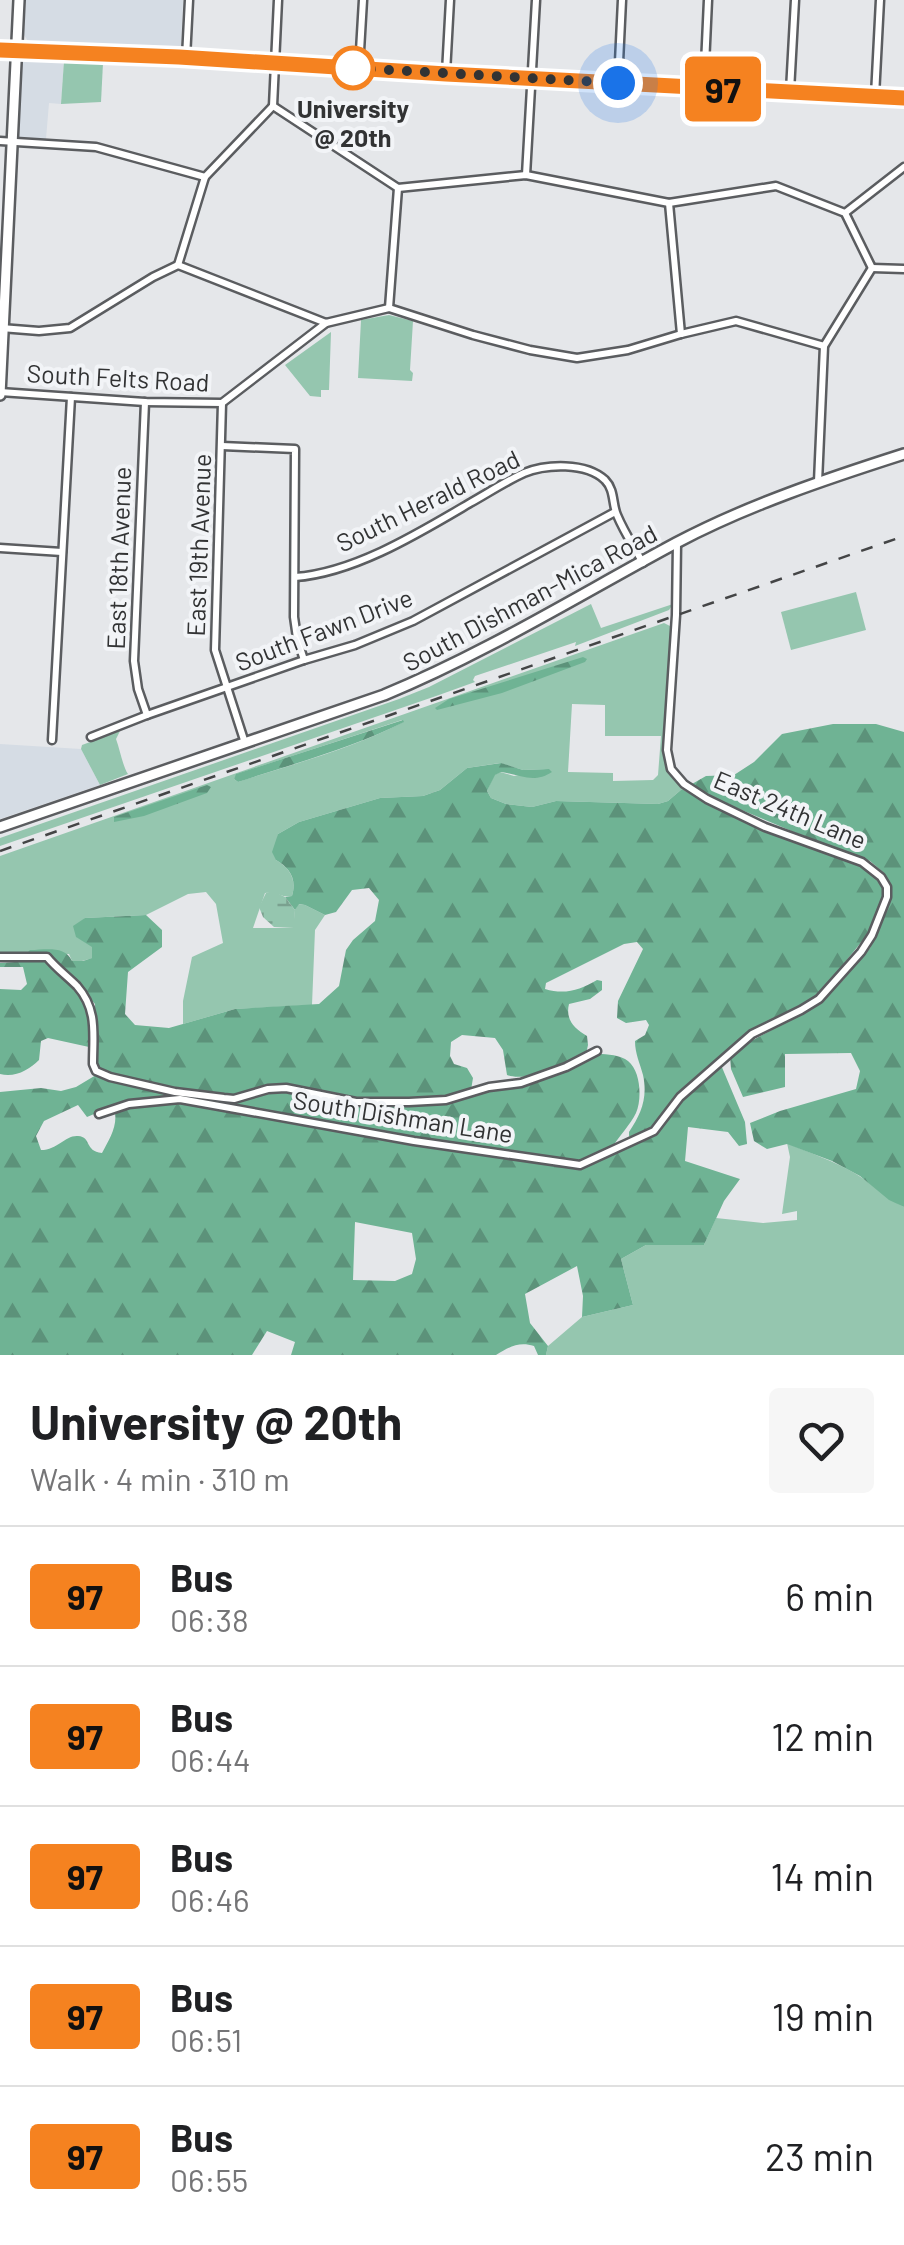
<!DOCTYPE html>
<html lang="en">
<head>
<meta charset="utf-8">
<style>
  :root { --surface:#fff; --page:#f6f6f6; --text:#202124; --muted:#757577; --line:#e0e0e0 }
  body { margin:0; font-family:Barlow,sans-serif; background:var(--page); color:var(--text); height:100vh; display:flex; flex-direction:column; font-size:38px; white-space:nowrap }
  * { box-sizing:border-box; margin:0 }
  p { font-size:32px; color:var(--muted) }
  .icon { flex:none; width:55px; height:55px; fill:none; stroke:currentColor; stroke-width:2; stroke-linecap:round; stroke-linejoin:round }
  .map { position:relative; height:1355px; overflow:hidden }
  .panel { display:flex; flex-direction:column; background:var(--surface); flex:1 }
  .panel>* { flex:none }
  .badge { padding:0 20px; border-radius:8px; font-size:35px; line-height:65px }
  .you { position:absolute; width:50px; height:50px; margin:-25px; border:8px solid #fff; border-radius:50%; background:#1a73e8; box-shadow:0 0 0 15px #1a73e833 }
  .map>.badge { position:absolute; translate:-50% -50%; box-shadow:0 0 0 5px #fff }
  .round { display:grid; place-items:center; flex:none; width:105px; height:105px; border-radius:10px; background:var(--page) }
  .summary { display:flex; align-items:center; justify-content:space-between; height:170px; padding:0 30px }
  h1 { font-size:48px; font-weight:700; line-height:75px }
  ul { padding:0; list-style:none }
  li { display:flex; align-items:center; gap:30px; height:140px; padding:0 30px; border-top:2px solid var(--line) }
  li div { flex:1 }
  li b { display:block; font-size:38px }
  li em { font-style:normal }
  li .badge { min-width:110px; font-weight:700; text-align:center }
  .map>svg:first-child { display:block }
  .built { fill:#d5dce4 }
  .green { fill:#95c6af; fill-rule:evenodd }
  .forest { fill:url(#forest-firs); fill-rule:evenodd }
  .wetland { fill:url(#wetland-marsh) }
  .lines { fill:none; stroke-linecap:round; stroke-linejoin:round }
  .minor-casing { stroke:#5b5d60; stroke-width:11 }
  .tertiary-casing { stroke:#5b5d60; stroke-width:14 }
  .secondary-casing { stroke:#5b5d60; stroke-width:14 }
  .minor { stroke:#fff; stroke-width:6 }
  .tertiary { stroke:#fff; stroke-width:9 }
  .secondary { stroke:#fff; stroke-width:9 }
  .rail { stroke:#444546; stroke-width:2.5; stroke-dasharray:12 12; stroke-linecap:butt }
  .line-casing { stroke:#fff; stroke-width:22 }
  .line { stroke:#f58220; stroke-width:15 }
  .walk { stroke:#323334; stroke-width:10; stroke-dasharray:0 18 }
  .stop-dot { fill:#fff; stroke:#f58220; stroke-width:5 }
  .labels { text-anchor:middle; stroke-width:8; stroke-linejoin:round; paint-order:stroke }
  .stop-label { font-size:25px; font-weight:bold; fill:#323334; stroke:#f2f4f7 }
  .street-label { font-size:25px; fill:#323334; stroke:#f2f4f7 }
</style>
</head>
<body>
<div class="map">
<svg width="904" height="1355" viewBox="0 0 904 1355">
  <defs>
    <pattern id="forest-firs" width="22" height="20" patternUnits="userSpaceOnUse" patternTransform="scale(2.5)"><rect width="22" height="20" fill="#6fb394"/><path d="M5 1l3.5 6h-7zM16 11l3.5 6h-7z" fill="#5c927a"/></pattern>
    <pattern id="wetland-marsh" width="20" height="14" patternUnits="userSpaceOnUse" patternTransform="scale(2.5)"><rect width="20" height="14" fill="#95c6af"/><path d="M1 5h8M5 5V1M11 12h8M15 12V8" fill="none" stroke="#7aa18f"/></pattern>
  </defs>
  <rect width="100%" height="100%" fill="#e5e7ea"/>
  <g class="built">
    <path d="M 26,0 L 183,0 L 181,50 L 28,41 L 24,35 Z"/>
    <path d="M 28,58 L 64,61 L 61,104 L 49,103 L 46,139 L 17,137 L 21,64 Z"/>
    <path d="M 0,744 L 81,749 L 100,785 L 0,819 Z"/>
  </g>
  <g class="green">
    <path d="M 64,61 L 103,63 L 101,102 L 61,104 Z"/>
    <path d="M 389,315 L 413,321 L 410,370 L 413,373 L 412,381 L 358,378 L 361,320 Z"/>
    <path d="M 331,332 L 329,390 L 321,390 L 321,397 L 310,396 L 285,365 Z"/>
    <path d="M 856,592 L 866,630 L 791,650 L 781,612 Z"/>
    <path d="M 591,604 L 601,628 L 673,604 L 669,610 L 575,646 L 576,642 L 475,676 L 473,680 L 475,682 L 439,695 L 0,846 L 0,838 L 399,699 L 429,687 Z"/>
    <path d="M 664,623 L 672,627 L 664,751 L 670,775 L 682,789 L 668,801 L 658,804 L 556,801 L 532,807 L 506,804 L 491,798 L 487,791 L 494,775 L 500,772 L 514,776 L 549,769 L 523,770 L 500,763 L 467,768 L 440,790 L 423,796 L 380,798 L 299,822 L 278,834 L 276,860 C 290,868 297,880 292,896 C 282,898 276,891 265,893 L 253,928 L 293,928 L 295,910 L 298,904 L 305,905 L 325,915 L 315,930 L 312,1005 L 235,1009 L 183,1024 L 183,1001 L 192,957 L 223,943 L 216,904 L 206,892 L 188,894 L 146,915 L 85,918 L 77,937 L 92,946 L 93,958 L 82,961 L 72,961 L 69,954 L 0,954 L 0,856 ZM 572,704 L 605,705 L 605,736 L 661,736 L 658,775 L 653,780 L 613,781 L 613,773 L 568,772 ZM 402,720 L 403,722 C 352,749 293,764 238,782 L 234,779 L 237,774 Z"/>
    <path d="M 120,731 L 116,739 C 120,750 123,767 128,774 L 100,785 L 81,749 L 82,745 Z"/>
    <path d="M 787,1143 C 810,1153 834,1161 856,1174 C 873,1184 886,1198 904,1207 L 904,1355 L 546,1355 L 548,1346 L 582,1317 L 633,1305 L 621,1259 L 646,1245 L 704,1245 L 716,1218 L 763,1223 L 797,1220 L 797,1211 L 782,1214 L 790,1157 Z"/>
  </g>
  <g class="forest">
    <path d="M 583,657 L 587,659 L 585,662 L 502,693 L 437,710 L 435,708 L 449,699 Z"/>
    <path d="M 403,720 L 404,722 C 352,748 293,764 238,782 L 234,779 L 236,774 Z"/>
    <path d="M 833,724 L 876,724 L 904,732 L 904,1207 L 889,1200 L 860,1176 L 832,1161 L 787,1144 L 767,1149 L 754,1141 L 750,1123 L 780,1111 L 856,1089 L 860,1071 L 851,1053 L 785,1054 L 785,1087 L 743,1097 L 731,1069 L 730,1056 L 746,1044 L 815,1006 L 843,980 L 870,948 L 885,913 L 891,887 L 884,873 L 870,861 L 827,846 L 763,819 L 706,795 L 692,784 L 706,776 L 734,775 L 754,762 L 782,734 Z"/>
    <path d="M 501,763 L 523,770 L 549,769 L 552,772 C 534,784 520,775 501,772 L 495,775 L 487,791 L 491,798 L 506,804 L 532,807 L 556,801 L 658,804 L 668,801 L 682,789 L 707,804 L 763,830 L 861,866 L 875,877 L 883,889 L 882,899 L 867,935 L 816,998 L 750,1032 L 677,1095 L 652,1129 L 633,1138 L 629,1136 L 629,1132 C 641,1114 648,1098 643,1075 C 640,1063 635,1054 635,1041 L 645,1035 L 649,1025 L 646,1020 L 626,1023 L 617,1018 L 618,1001 L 643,949 L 637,942 L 624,944 L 546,983 L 545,989 C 565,995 580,990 597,980 L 602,981 L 602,990 L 590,999 L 569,1004 C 565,1020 575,1029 587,1036 L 588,1045 L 586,1054 C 567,1063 527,1083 507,1075 L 503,1050 L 495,1038 L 462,1035 L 451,1042 L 450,1056 L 454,1064 L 467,1068 L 473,1078 L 471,1090 L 444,1097 L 362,1100 L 290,1084 L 270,1086 L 233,1097 L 183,1091 L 110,1075 L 100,1070 L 96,1064 L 95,1004 L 50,955 L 26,954 L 30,950 C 45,950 65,945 72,961 L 83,961 L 92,958 L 92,947 L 76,937 L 73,926 L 85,918 L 146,915 L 162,930 L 162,947 L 128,972 L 125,1014 L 135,1025 L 169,1028 L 235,1009 L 319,1004 L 339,986 L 346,950 L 353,940 L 375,921 L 379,900 L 369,888 L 352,890 L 336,912 L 325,915 L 305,905 L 299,904 L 295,910 L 285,897 L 292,896 C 297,879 290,868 276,860 L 272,852 L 278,834 L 299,822 L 380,798 L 423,796 L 440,790 L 467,768 Z"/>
    <path d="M 207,785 L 211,787 L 207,793 L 144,816 L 114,822 L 114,817 Z"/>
    <path d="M 44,960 L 88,1004 L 89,1047 L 48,1038 L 41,1041 L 39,1060 C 29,1070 15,1078 0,1074 L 0,989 L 21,990 L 27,984 L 23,967 L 0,967 L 0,963 Z"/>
    <path d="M 598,1054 C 607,1054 621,1055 628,1061 C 641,1071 642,1100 636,1113 C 630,1125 620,1135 613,1146 L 615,1152 L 655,1134 L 684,1098 L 721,1065 L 745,1122 L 747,1144 L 739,1146 L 728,1132 L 688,1127 L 685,1161 L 740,1179 L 724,1201 L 704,1245 L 646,1245 L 621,1259 L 633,1305 L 582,1317 L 583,1296 L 577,1266 L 525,1294 L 530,1323 L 548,1346 L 546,1355 L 538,1355 L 534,1346 C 519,1341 509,1347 496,1355 L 291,1355 L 295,1342 L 267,1331 L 252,1355 L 0,1355 L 0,1092 L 41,1088 L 61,1091 L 76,1087 L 96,1075 L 175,1093 L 235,1101 L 276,1092 L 292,1091 L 362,1105 L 447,1103 L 466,1099 ZM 78,1105 L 87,1117 L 113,1106 C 120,1123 110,1138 102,1153 C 84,1151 92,1137 78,1136 C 65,1135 58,1150 41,1150 L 36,1136 L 44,1121 ZM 355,1222 L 412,1233 L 416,1259 L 412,1274 L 395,1281 L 353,1280 Z"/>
  </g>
  <path class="wetland" d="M 273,891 L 285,897 L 295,910 L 294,928 L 274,927 L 263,917 L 259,907 L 266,893 Z"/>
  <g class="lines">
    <defs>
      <g id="minor">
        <path d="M 186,58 L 189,0"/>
        <path d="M 359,68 L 363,0"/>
        <path d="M 446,73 L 450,0"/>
        <path d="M 618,83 L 622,0"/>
        <path d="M 704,87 L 708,0"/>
        <path d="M 790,91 L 795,0"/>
        <path d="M 875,96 L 880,0"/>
        <path d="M 273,106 L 398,188 L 526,175 L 669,203 L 776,186 L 845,213 L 872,268"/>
        <path d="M 273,106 L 278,0"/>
        <path d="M 0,141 L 96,147 L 205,177"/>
        <path d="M 526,175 L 536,0"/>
        <path d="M 669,203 L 681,334"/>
        <path d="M 845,213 L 904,167"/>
        <path d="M 178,265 L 205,177 L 273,106"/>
        <path d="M 872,268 L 904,269"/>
        <path d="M 389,308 L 398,188"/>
        <path d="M 1,328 L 39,331 L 70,328 L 153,277 L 178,265 L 326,323 L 389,308 L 473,335 L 530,350 L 577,358 L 628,350 L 681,334 L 736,321 L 824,346"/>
        <path d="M 0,392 L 145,402 L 222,403 L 326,323"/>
        <path d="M 145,402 L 134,661 L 138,689 L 147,715"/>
        <path d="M 222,403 L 215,650 L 245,743"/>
        <path d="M 222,446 L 295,449 L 294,617 L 297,638 L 304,660"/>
        <path d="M 818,482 L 824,346 L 872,268"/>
        <path d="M 0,548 L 62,552"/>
        <path d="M 295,577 C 354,573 419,533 470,503 C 488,493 506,481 524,473 C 546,464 586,462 605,480 C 615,490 612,504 617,515 C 624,532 634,547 643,563"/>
        <path d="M 91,737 L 147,715 L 304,660 L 355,645 L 413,621 L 615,512"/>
        <path d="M 52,740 L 71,397"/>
        <path d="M 0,957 L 47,957 C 56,968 67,976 77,986 C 98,1010 93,1034 93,1064 L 96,1071 L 110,1077 L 175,1092 L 224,1098 L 234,1099 L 268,1089 L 286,1088 L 356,1102 L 409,1102 L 446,1100 L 489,1087 L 521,1083 L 566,1067 L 597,1051"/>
        <path d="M 99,1114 L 129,1104 L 180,1099 L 414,1141 L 580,1165 L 654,1131 L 680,1097 L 752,1034 L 801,1010 L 819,999 L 861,952 L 872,935 L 887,897 L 887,887 L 881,877 L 862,862 L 765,827 L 707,799 L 684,784 L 671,769 L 667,750 L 676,615 L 677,543"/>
      </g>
      <path id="tertiary" d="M 16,50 L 904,98"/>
      <g id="secondary">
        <path d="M 0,50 L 16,50"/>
        <path d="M 0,395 L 19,0"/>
        <path d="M 0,827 L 384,695 C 486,653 579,595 676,543 C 748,505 826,479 904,454"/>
      </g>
    </defs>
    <use href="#minor" class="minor-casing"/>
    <use href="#tertiary" class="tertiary-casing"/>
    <use href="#secondary" class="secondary-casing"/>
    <use href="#minor" class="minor"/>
    <use href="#tertiary" class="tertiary"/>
    <use href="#secondary" class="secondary"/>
    <path class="rail" d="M 0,851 L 904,536"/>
  </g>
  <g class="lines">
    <defs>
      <path id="line" d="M 0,50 L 179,57 L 446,74 L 904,98"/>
    </defs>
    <use href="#line" class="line-casing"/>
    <use href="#line" class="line"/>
    <path class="walk" d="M 353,68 L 618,83"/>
  </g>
  <circle class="stop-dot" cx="353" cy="68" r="20"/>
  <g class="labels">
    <g class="stop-label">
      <text x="353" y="118">University<tspan x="353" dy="29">@ 20th</tspan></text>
    </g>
    <g class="street-label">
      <text transform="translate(118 378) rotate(3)" y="9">South Felts Road</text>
      <text transform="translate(428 501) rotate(-26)" y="9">South Herald Road</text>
      <text transform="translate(199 545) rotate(-88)" y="9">East 19th Avenue</text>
      <text transform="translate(119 558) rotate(-88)" y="9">East 18th Avenue</text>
      <text transform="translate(530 598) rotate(-28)" y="9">South Dishman-Mica Road</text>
      <text transform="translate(324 630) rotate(-21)" y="9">South Fawn Drive</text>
      <text transform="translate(790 810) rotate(23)" y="9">East 24th Lane</text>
      <text transform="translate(403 1117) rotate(9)" y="9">South Dishman Lane</text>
    </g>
  </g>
</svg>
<div class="you" style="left:618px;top:83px"></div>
<b class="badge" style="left:723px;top:89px;background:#f58220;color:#111">97</b>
</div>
<section class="panel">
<div class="summary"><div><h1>University @ 20th</h1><p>Walk · 4 min · 310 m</p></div><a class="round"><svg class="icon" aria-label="heart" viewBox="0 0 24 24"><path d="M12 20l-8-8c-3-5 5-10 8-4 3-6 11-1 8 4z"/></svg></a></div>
<ul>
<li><span class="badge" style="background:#f58220;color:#111">97</span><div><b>Bus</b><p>06:38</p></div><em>6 min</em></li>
<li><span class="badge" style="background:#f58220;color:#111">97</span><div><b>Bus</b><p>06:44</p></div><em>12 min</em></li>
<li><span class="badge" style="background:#f58220;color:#111">97</span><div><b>Bus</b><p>06:46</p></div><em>14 min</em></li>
<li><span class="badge" style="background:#f58220;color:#111">97</span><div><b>Bus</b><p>06:51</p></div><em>19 min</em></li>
<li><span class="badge" style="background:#f58220;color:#111">97</span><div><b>Bus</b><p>06:55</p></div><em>23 min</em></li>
</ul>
</section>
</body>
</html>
